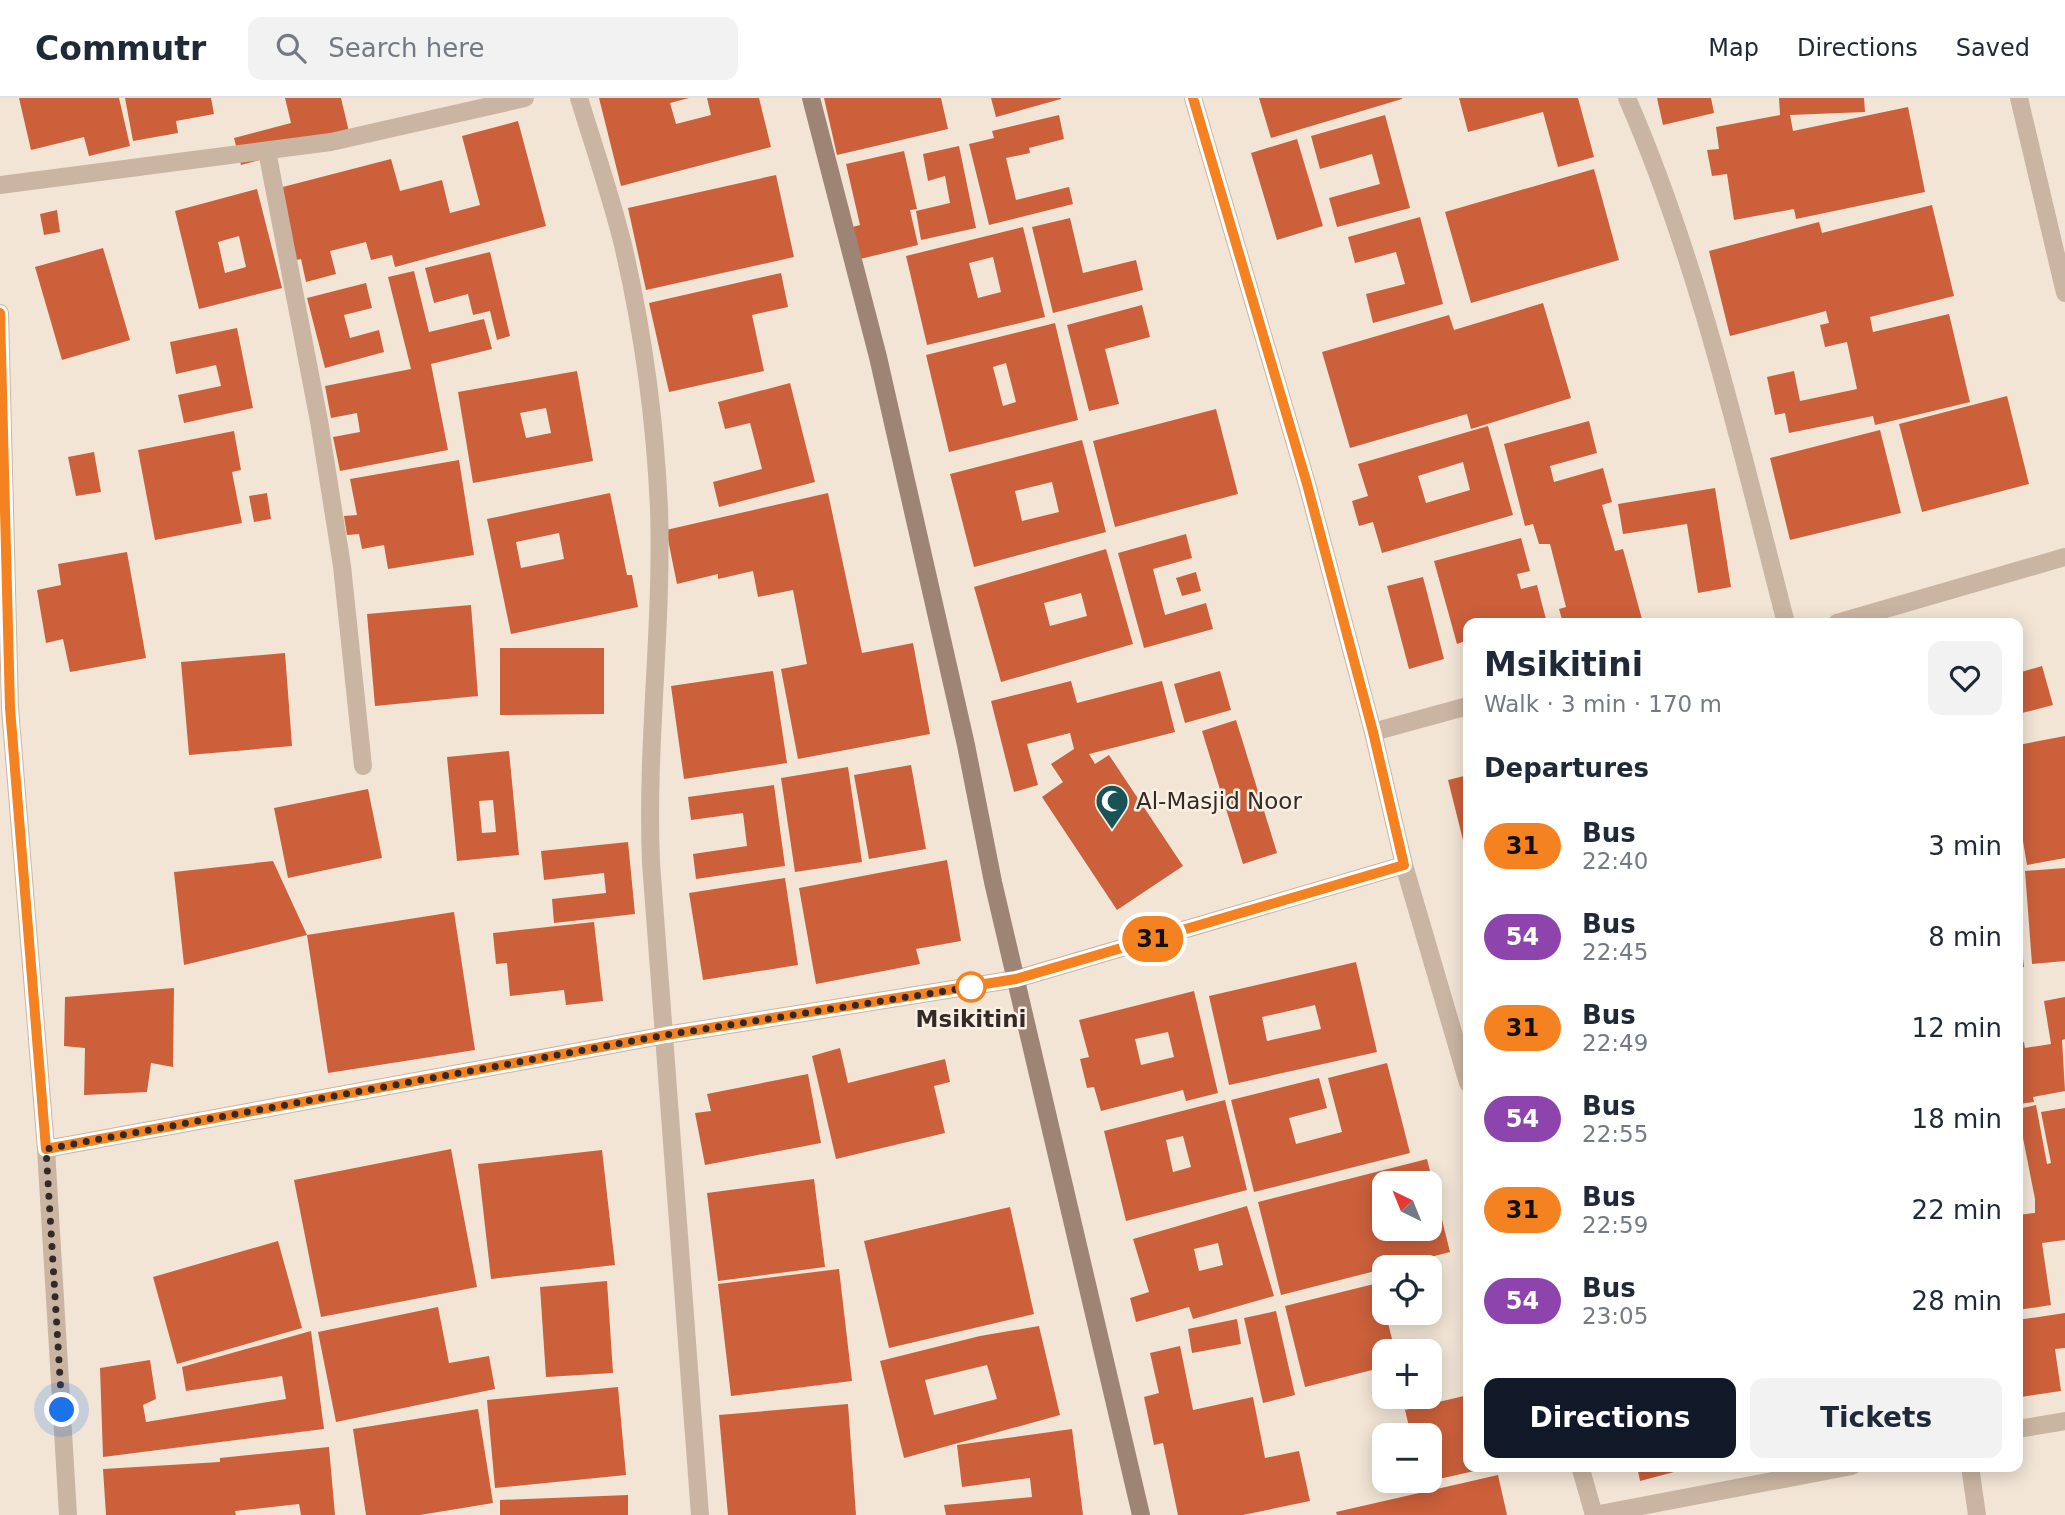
<!DOCTYPE html>
<html lang="en">
<head>
<meta charset="utf-8">
<style>
  :root { --surface:#fff; --page:#f2f2f3; --text:#1f2937; --muted:#747a83; --line:#e0e1e3; --accent:#111827 }
  body { margin:0; font-family:"DejaVu Sans",sans-serif; background:var(--page); color:var(--text); height:100vh; display:flex; flex-direction:column; font-size:26px; white-space:nowrap }
  * { box-sizing:border-box; margin:0 }
  p { font-size:23px; color:var(--muted) }
  .icon { flex:none; width:38px; height:38px; fill:none; stroke:currentColor; stroke-width:2; stroke-linecap:round; stroke-linejoin:round }
  .map { position:relative; flex:1; overflow:hidden }
  .drawer { position:absolute; left:1463px; top:520px; width:560px; height:854px; display:flex; flex-direction:column; background:var(--surface); border-radius:14px; box-shadow:0 4px 18px #0003 }
  .drawer>* { flex:none }
  .badge { padding:0 14px; border-radius:23px; font-size:24px; line-height:46px }
  .needle { width:46px; rotate:317deg }
  .tools { position:absolute; left:1372px; top:1073px; display:grid; gap:14px }
  .tools a { display:grid; place-items:center; width:70px; height:70px; border-radius:14px; background:var(--surface); box-shadow:0 4px 18px #0003; font-size:35px }
  .you { position:absolute; width:35px; height:35px; margin:-18px; border:5px solid #fff; border-radius:50%; background:#1a73e8; box-shadow:0 0 0 10px #1a73e833 }
  .map>.badge { position:absolute; translate:-50% -50%; box-shadow:0 0 0 4px #fff }
  h2 { padding:0 21px; font-size:26px; line-height:63px }
  .round { display:grid; place-items:center; flex:none; width:74px; height:74px; border-radius:14px; background:var(--page) }
  .head { display:flex; align-items:center; justify-content:space-between; height:119px; padding:0 21px }
  h1 { font-size:33px; font-weight:700; line-height:52px }
  .cta { display:flex; gap:14px; margin-top:auto; padding:14px 21px }
  .cta a { flex:1; height:80px; border-radius:14px; background:var(--accent); color:#fff; font-size:28px; font-weight:700; line-height:80px; text-align:center }
  .cta a+a { background:var(--page); color:var(--text) }
  ul { padding:0; list-style:none }
  li { display:flex; align-items:center; gap:21px; height:91px; padding:0 21px }
  li div { flex:1 }
  li b { display:block; font-size:26px }
  li em { font-style:normal }
  li .badge { min-width:77px; font-weight:700; text-align:center }
  header { display:flex; align-items:center; gap:42px; box-sizing:border-box; height:98px; padding:0 35px; background:var(--surface); border-bottom:2px solid var(--line) }
  header strong { font-size:33px }
  nav { display:flex; gap:38px; margin-inline-start:auto; font-size:24px }
  .search { width:490px; height:63px; background:var(--page); display:flex; align-items:center; gap:18px; box-sizing:border-box; padding:0 24px; border-radius:14px; color:var(--muted); font-size:26px }
  .map>svg:first-child { display:block }
  .building { fill:#cb603b; fill-rule:evenodd }
  .lines { fill:none; stroke-linecap:round; stroke-linejoin:round }
  .street { stroke:#cab5a2; stroke-width:18 }
  .secondary { stroke:#9d8474; stroke-width:18 }
  .line-casing { stroke:#fff; stroke-width:16 }
  .line { stroke:#f58220; stroke-width:10 }
  .walk { stroke:#342a25; stroke-width:7; stroke-dasharray:0 12.6 }
  .stop-dot { fill:#fff; stroke:#f58220; stroke-width:3.5 }
  .labels { text-anchor:middle; stroke-width:5; stroke-linejoin:round; paint-order:stroke }
  .poi-label { font-size:23px; fill:#342a25; stroke:#f9efe3; text-anchor:start }
  .stop-label { font-size:23px; font-weight:bold; fill:#342a25; stroke:#f9efe3 }
</style>
</head>
<body>
<header>
<strong>Commutr</strong>
<div class="search"><svg class="icon" aria-label="search" viewBox="0 0 24 24"><circle cx="10" cy="10" r="6"/><path d="M15 15l6 6"/></svg>Search here</div>
<nav><a>Map</a><a>Directions</a><a>Saved</a></nav>
</header>
<div class="map">
<svg width="2065" height="1417" viewBox="0 0 2065 1417">
  <rect width="100%" height="100%" fill="#f2e5d6"/>
  <g class="building">
    <path d="M 19,0 L 119,0 L 130,48 L 89,58 L 84,39 L 31,52 Z"/>
    <path d="M 125,0 L 211,0 L 214,16 L 176,23 L 178,35 L 133,43 Z"/>
    <path d="M 285,0 L 341,0 L 350,38 L 241,67 L 234,40 L 291,25 Z"/>
    <path d="M 599,0 L 689,0 L 670,5 L 676,26 L 711,17 L 707,0 L 759,0 L 771,49 L 621,88 Z"/>
    <path d="M 824,0 L 941,0 L 948,31 L 837,57 Z"/>
    <path d="M 991,0 L 1061,0 L 1061,1 L 996,19 Z"/>
    <path d="M 1259,0 L 1402,0 L 1402,1 L 1271,40 Z"/>
    <path d="M 1459,0 L 1578,0 L 1594,59 L 1558,69 L 1543,14 L 1468,34 Z"/>
    <path d="M 1657,0 L 1711,0 L 1714,15 L 1663,27 Z"/>
    <path d="M 1779,0 L 1864,0 L 1865,14 L 1790,17 L 1793,33 L 1908,9 L 1925,94 L 1796,121 L 1794,111 L 1734,122 L 1727,76 L 1712,78 L 1707,52 L 1719,51 L 1716,29 L 1780,17 Z"/>
    <path d="M 1059,17 L 1064,41 L 1029,50 L 1030,55 L 1006,60 L 1016,102 L 1069,89 L 1073,106 L 989,127 L 969,46 L 994,40 L 992,33 Z"/>
    <path d="M 1385,17 L 1410,110 L 1337,129 L 1329,100 L 1380,86 L 1372,56 L 1320,71 L 1311,38 Z"/>
    <path d="M 518,23 L 546,128 L 395,169 L 392,157 L 371,162 L 366,144 L 330,153 L 336,176 L 306,184 L 301,161 L 292,163 L 275,91 L 391,61 L 400,93 L 442,82 L 450,115 L 480,107 L 462,38 Z"/>
    <path d="M 1297,41 L 1323,128 L 1277,142 L 1251,55 Z"/>
    <path d="M 959,48 L 976,130 L 921,142 L 916,113 L 950,105 L 945,78 L 928,83 L 923,56 Z"/>
    <path d="M 904,53 L 917,111 L 910,112 L 918,147 L 856,162 L 849,130 L 860,127 L 846,66 Z"/>
    <path d="M 1594,71 L 1619,162 L 1471,205 L 1445,114 Z"/>
    <path d="M 776,77 L 794,159 L 646,192 L 628,110 Z"/>
    <path d="M 257,91 L 282,190 L 199,211 L 175,113 ZM 239,138 L 246,169 L 225,175 L 218,144 Z"/>
    <path d="M 1932,107 L 1954,198 L 1870,219 L 1873,234 L 1949,216 L 1970,304 L 1875,327 L 1873,318 L 1789,335 L 1785,315 L 1775,317 L 1767,279 L 1794,273 L 1800,303 L 1857,291 L 1847,244 L 1825,249 L 1820,227 L 1829,225 L 1826,213 L 1730,238 L 1709,153 L 1819,124 L 1822,135 Z"/>
    <path d="M 57,112 L 60,134 L 44,137 L 40,116 Z"/>
    <path d="M 1420,119 L 1443,206 L 1373,225 L 1366,196 L 1405,186 L 1396,154 L 1355,165 L 1348,139 Z"/>
    <path d="M 1070,120 L 1083,175 L 1136,162 L 1143,192 L 1053,215 L 1032,129 Z"/>
    <path d="M 1023,129 L 1045,219 L 927,247 L 906,158 ZM 993,159 L 1001,194 L 978,200 L 969,165 Z"/>
    <path d="M 103,150 L 130,242 L 62,262 L 35,169 Z"/>
    <path d="M 490,154 L 510,238 L 497,242 L 490,213 L 473,217 L 468,196 L 434,205 L 425,170 Z"/>
    <path d="M 414,173 L 429,234 L 484,221 L 492,251 L 431,266 L 448,352 L 340,373 L 333,339 L 360,334 L 357,315 L 331,320 L 325,288 L 411,271 L 388,179 Z"/>
    <path d="M 781,175 L 788,209 L 752,217 L 764,273 L 669,294 L 649,205 Z"/>
    <path d="M 366,185 L 372,210 L 344,217 L 350,240 L 379,232 L 384,254 L 325,270 L 307,200 Z"/>
    <path d="M 1543,205 L 1571,300 L 1471,331 L 1467,316 L 1350,350 L 1322,254 L 1449,217 L 1454,232 Z"/>
    <path d="M 1142,207 L 1150,239 L 1105,251 L 1119,306 L 1089,313 L 1067,227 Z"/>
    <path d="M 1055,225 L 1078,322 L 949,354 L 926,257 ZM 1006,265 L 1016,304 L 1003,308 L 993,269 Z"/>
    <path d="M 237,230 L 253,310 L 184,325 L 178,297 L 221,288 L 216,267 L 176,276 L 170,244 Z"/>
    <path d="M 577,273 L 593,363 L 473,385 L 458,294 ZM 546,310 L 551,335 L 526,340 L 520,315 Z"/>
    <path d="M 790,285 L 815,384 L 719,409 L 713,384 L 762,371 L 750,325 L 725,331 L 718,304 Z"/>
    <path d="M 2007,298 L 2029,386 L 1922,414 L 1899,326 Z"/>
    <path d="M 1216,311 L 1238,396 L 1115,429 L 1093,343 Z"/>
    <path d="M 1589,323 L 1597,355 L 1550,368 L 1554,384 L 1603,370 L 1612,404 L 1602,407 L 1615,453 L 1623,451 L 1643,525 L 1563,525 L 1559,511 L 1566,509 L 1550,446 L 1539,446 L 1533,426 L 1525,428 L 1504,346 Z"/>
    <path d="M 1488,328 L 1513,417 L 1382,455 L 1373,424 L 1359,428 L 1352,403 L 1368,398 L 1358,366 ZM 1463,364 L 1470,392 L 1426,405 L 1418,378 Z"/>
    <path d="M 1880,332 L 1901,415 L 1790,442 L 1770,360 Z"/>
    <path d="M 234,333 L 241,372 L 232,374 L 242,425 L 155,442 L 138,352 Z"/>
    <path d="M 1082,342 L 1106,434 L 974,469 L 950,376 ZM 1052,384 L 1059,414 L 1022,423 L 1015,393 Z"/>
    <path d="M 94,354 L 101,394 L 76,398 L 68,359 Z"/>
    <path d="M 459,362 L 474,457 L 388,471 L 384,447 L 362,451 L 359,436 L 347,437 L 344,418 L 357,417 L 350,381 Z"/>
    <path d="M 1715,390 L 1731,489 L 1698,495 L 1687,426 L 1623,436 L 1618,406 Z"/>
    <path d="M 267,395 L 271,421 L 254,424 L 249,398 Z"/>
    <path d="M 610,395 L 627,477 L 632,477 L 638,509 L 511,536 L 487,421 ZM 559,435 L 564,461 L 521,470 L 516,444 Z"/>
    <path d="M 828,395 L 862,555 L 913,545 L 930,636 L 798,661 L 781,571 L 807,566 L 793,492 L 758,499 L 753,473 L 718,481 L 718,476 L 677,486 L 666,432 Z"/>
    <path d="M 1186,436 L 1192,460 L 1153,471 L 1165,517 L 1206,505 L 1213,531 L 1144,550 L 1118,455 Z"/>
    <path d="M 1521,440 L 1530,473 L 1517,476 L 1521,491 L 1537,487 L 1547,525 L 1468,525 L 1468,542 L 1457,546 L 1434,463 Z"/>
    <path d="M 1106,451 L 1133,546 L 1001,584 L 974,489 ZM 1081,495 L 1087,518 L 1050,528 L 1044,505 Z"/>
    <path d="M 127,454 L 146,560 L 70,574 L 63,541 L 46,545 L 37,492 L 61,487 L 58,466 Z"/>
    <path d="M 1196,474 L 1201,493 L 1182,498 L 1176,480 Z"/>
    <path d="M 1423,479 L 1444,561 L 1409,571 L 1387,488 Z"/>
    <path d="M 471,507 L 478,598 L 375,608 L 367,516 Z"/>
    <path d="M 500,550 L 604,550 L 604,616 L 500,617 Z"/>
    <path d="M 285,555 L 292,648 L 189,657 L 181,564 Z"/>
    <path d="M 2042,568 L 2053,607 L 2018,616 L 2018,575 Z"/>
    <path d="M 773,573 L 787,665 L 684,681 L 671,588 Z"/>
    <path d="M 1220,573 L 1231,612 L 1185,625 L 1174,586 Z"/>
    <path d="M 1071,583 L 1077,605 L 1162,583 L 1175,634 L 1089,656 L 1095,666 L 1109,657 L 1183,768 L 1117,812 L 1042,699 L 1063,684 L 1051,666 L 1074,651 L 1070,635 L 1027,646 L 1038,687 L 1014,694 L 991,603 Z"/>
    <path d="M 1236,622 L 1277,755 L 1243,766 L 1202,633 Z"/>
    <path d="M 2065,638 L 2065,760 L 2027,767 L 2018,713 L 2018,647 Z"/>
    <path d="M 509,653 L 519,757 L 457,763 L 447,659 ZM 493,702 L 496,734 L 482,735 L 479,703 Z"/>
    <path d="M 911,667 L 926,751 L 869,761 L 854,677 Z"/>
    <path d="M 848,669 L 862,764 L 795,774 L 781,680 Z"/>
    <path d="M 1468,677 L 1468,758 L 1467,758 L 1448,682 Z"/>
    <path d="M 774,687 L 785,768 L 696,781 L 693,756 L 747,748 L 743,715 L 691,722 L 688,699 Z"/>
    <path d="M 368,691 L 382,760 L 288,780 L 274,710 Z"/>
    <path d="M 628,744 L 635,816 L 554,825 L 552,801 L 606,795 L 604,775 L 544,782 L 541,753 Z"/>
    <path d="M 947,762 L 961,843 L 916,851 L 920,866 L 816,886 L 799,790 Z"/>
    <path d="M 273,763 L 307,837 L 184,867 L 174,774 Z"/>
    <path d="M 2065,770 L 2065,863 L 2032,866 L 2025,773 Z"/>
    <path d="M 785,780 L 798,867 L 703,882 L 689,795 Z"/>
    <path d="M 454,814 L 475,952 L 328,975 L 307,837 Z"/>
    <path d="M 2018,819 L 2024,869 L 2018,869 Z"/>
    <path d="M 594,824 L 603,903 L 566,907 L 564,892 L 510,898 L 507,865 L 496,866 L 493,835 Z"/>
    <path d="M 1356,864 L 1377,954 L 1229,987 L 1209,898 ZM 1315,907 L 1321,931 L 1267,943 L 1262,919 Z"/>
    <path d="M 174,890 L 173,969 L 151,965 L 147,994 L 84,997 L 85,950 L 64,948 L 65,899 Z"/>
    <path d="M 1194,893 L 1218,995 L 1186,1003 L 1183,992 L 1101,1013 L 1094,989 L 1087,990 L 1080,961 L 1089,959 L 1079,922 ZM 1168,934 L 1174,959 L 1141,967 L 1135,941 Z"/>
    <path d="M 2065,899 L 2065,941 L 2062,942 L 2065,993 L 2033,999 L 2034,1004 L 2018,1006 L 2018,945 L 2024,944 L 2025,950 L 2051,946 L 2044,903 Z"/>
    <path d="M 840,950 L 848,985 L 945,961 L 950,984 L 934,988 L 945,1035 L 836,1061 L 812,958 Z"/>
    <path d="M 1387,965 L 1410,1055 L 1254,1094 L 1231,1002 L 1319,980 L 1327,1010 L 1289,1020 L 1296,1046 L 1342,1034 L 1328,980 Z"/>
    <path d="M 808,976 L 821,1045 L 705,1067 L 695,1015 L 711,1013 L 707,996 Z"/>
    <path d="M 1225,1002 L 1247,1092 L 1126,1123 L 1104,1033 ZM 1183,1038 L 1191,1069 L 1173,1074 L 1166,1042 Z"/>
    <path d="M 2036,1007 L 2047,1066 L 2051,1065 L 2041,1014 L 2065,1010 L 2065,1142 L 2042,1145 L 2051,1207 L 2018,1212 L 2018,1117 L 2035,1115 L 2035,1101 L 2023,1040 L 2018,1041 L 2018,1011 Z"/>
    <path d="M 451,1051 L 477,1189 L 321,1219 L 294,1082 Z"/>
    <path d="M 602,1052 L 615,1167 L 491,1181 L 478,1066 Z"/>
    <path d="M 1427,1061 L 1450,1154 L 1281,1197 L 1258,1104 ZM 1384,1085 L 1430,1085 L 1430,1130 L 1384,1130 Z"/>
    <path d="M 814,1081 L 825,1169 L 718,1183 L 707,1095 Z"/>
    <path d="M 1247,1108 L 1274,1198 L 1193,1221 L 1189,1209 L 1136,1224 L 1130,1200 L 1149,1194 L 1133,1141 ZM 1218,1145 L 1223,1167 L 1199,1173 L 1194,1151 Z"/>
    <path d="M 1010,1109 L 1034,1216 L 889,1250 L 864,1143 Z"/>
    <path d="M 278,1143 L 302,1230 L 177,1266 L 153,1179 Z"/>
    <path d="M 839,1171 L 852,1283 L 731,1298 L 718,1186 Z"/>
    <path d="M 607,1183 L 613,1275 L 546,1279 L 540,1189 Z"/>
    <path d="M 1378,1185 L 1395,1253 L 1384,1253 L 1384,1269 L 1305,1289 L 1285,1208 Z"/>
    <path d="M 438,1209 L 449,1265 L 489,1258 L 495,1291 L 336,1324 L 318,1234 Z"/>
    <path d="M 1276,1213 L 1295,1297 L 1263,1305 L 1244,1220 Z"/>
    <path d="M 2065,1215 L 2065,1250 L 2055,1251 L 2061,1293 L 2021,1299 L 2018,1222 Z"/>
    <path d="M 1237,1221 L 1241,1246 L 1192,1255 L 1188,1231 Z"/>
    <path d="M 1039,1228 L 1060,1317 L 904,1360 L 880,1263 L 980,1238 ZM 987,1267 L 997,1301 L 934,1317 L 925,1282 Z"/>
    <path d="M 311,1233 L 324,1331 L 103,1359 L 100,1270 L 150,1262 L 156,1301 L 143,1307 L 146,1324 L 286,1301 L 282,1278 L 186,1293 L 182,1269 Z"/>
    <path d="M 1180,1248 L 1193,1312 L 1253,1299 L 1265,1360 L 1299,1353 L 1310,1403 L 1243,1417 L 1178,1417 L 1163,1345 L 1154,1347 L 1144,1299 L 1159,1295 L 1150,1255 Z"/>
    <path d="M 618,1289 L 626,1377 L 495,1390 L 487,1302 Z"/>
    <path d="M 1468,1297 L 1468,1368 L 1488,1370 L 1430,1383 L 1430,1337 L 1411,1337 L 1405,1312 Z"/>
    <path d="M 848,1306 L 856,1417 L 728,1417 L 719,1317 Z"/>
    <path d="M 478,1311 L 493,1405 L 420,1417 L 366,1417 L 353,1331 Z"/>
    <path d="M 1072,1331 L 1083,1417 L 946,1417 L 944,1407 L 1032,1399 L 1030,1380 L 962,1389 L 957,1347 Z"/>
    <path d="M 329,1349 L 335,1417 L 301,1417 L 299,1406 L 235,1413 L 236,1417 L 106,1417 L 103,1371 L 220,1364 L 220,1360 Z"/>
    <path d="M 1637,1368 L 1693,1368 L 1693,1369 L 1640,1383 Z"/>
    <path d="M 1498,1377 L 1507,1417 L 1337,1417 L 1336,1414 Z"/>
    <path d="M 628,1397 L 628,1417 L 500,1417 L 500,1402 Z"/>
  </g>
  <g class="lines">
    <g class="street">
      <path d="M 579,0 C 594,49 611,98 623,147 C 643,233 655,322 659,410 C 663,528 646,646 651,765 L 700,1417"/>
      <path d="M 1193,0 L 1307,386 L 1373,634 L 1404,767 L 1468,985"/>
      <path d="M 1627,0 C 1700,168 1740,348 1786,525"/>
      <path d="M 2019,0 L 2065,195"/>
      <path d="M 267,53 L 319,323 L 342,468 L 363,668"/>
      <path d="M 0,87 L 331,44 L 525,0"/>
      <path d="M 0,215 L 10,610 L 46,1051 L 68,1417"/>
      <path d="M 1837,525 L 2065,459"/>
      <path d="M 1373,634 L 1468,608"/>
      <path d="M 46,1051 L 666,937 L 1016,881 L 1404,767"/>
      <path d="M 2018,1331 L 2065,1323"/>
      <path d="M 1580,1368 L 1594,1417"/>
      <path d="M 1970,1368 L 1977,1417"/>
      <path d="M 1594,1417 L 1852,1368"/>
    </g>
    <path class="secondary" d="M 811,0 L 878,259 L 966,647 L 993,784 L 1141,1417"/>
  </g>
  <g class="lines">
    <defs>
      <path id="line" d="M 0,215 L 10,610 L 46,1051 L 666,937 L 1016,881 L 1404,767 L 1373,634 L 1307,386 L 1193,0"/>
    </defs>
    <use href="#line" class="line-casing"/>
    <use href="#line" class="line"/>
    <path class="walk" d="M 62,1312 L 46,1051 L 666,937 L 971,889"/>
  </g>
  <defs>
    <symbol id="mosque-pin" viewBox="-11 -11 22 30"><path d="M0 17L-7.5 6A9.5 9.5 0 1 1 7.5 6Z" fill="#195257" stroke="#f9efe3"/><path d="M3.5-4.9A6 6 0 1 0 3.5 4.9A5 5 0 1 1 3.5-4.9Z" fill="#fff"/></symbol>
  </defs>
  <g fill-rule="evenodd">
    <use href="#mosque-pin" x="1093" y="684" width="38" height="52"/>
  </g>
  <circle class="stop-dot" cx="971" cy="889" r="14"/>
  <g class="labels">
    <g class="poi-label">
      <text x="1136" y="711">Al-Masjid Noor</text>
    </g>
    <g class="stop-label">
      <text x="971" y="929">Msikitini</text>
    </g>
  </g>
</svg>
<div class="tools">
<a><svg class="needle" viewBox="-14 -14 28 28"><path d="M0-13l5 13h-10z" fill="#e53935"/><path d="M0 13l5-13h-10z" fill="#747a83"/></svg></a>
<a><svg class="icon" aria-label="locate" viewBox="0 0 24 24"><circle cx="12" cy="12" r="6"/><path d="M12 2v4M12 18v4M2 12h4M18 12h4"/></svg></a>
<a>+</a>
<a>−</a>
</div>
<div class="you" style="left:62px;top:1312px"></div>
<b class="badge" style="left:1153px;top:841px;background:#f58220;color:#111">31</b>
<section class="drawer">
<div class="head"><div><h1>Msikitini</h1><p>Walk · 3 min · 170 m</p></div><a class="round"><svg class="icon" aria-label="heart" viewBox="0 0 24 24"><path d="M12 20l-8-8c-3-5 5-10 8-4 3-6 11-1 8 4z"/></svg></a></div>
<h2>Departures</h2>
<ul>
<li><span class="badge" style="background:#f58220;color:#111">31</span><div><b>Bus</b><p>22:40</p></div><em>3 min</em></li>
<li><span class="badge" style="background:#8e44ad;color:#fff">54</span><div><b>Bus</b><p>22:45</p></div><em>8 min</em></li>
<li><span class="badge" style="background:#f58220;color:#111">31</span><div><b>Bus</b><p>22:49</p></div><em>12 min</em></li>
<li><span class="badge" style="background:#8e44ad;color:#fff">54</span><div><b>Bus</b><p>22:55</p></div><em>18 min</em></li>
<li><span class="badge" style="background:#f58220;color:#111">31</span><div><b>Bus</b><p>22:59</p></div><em>22 min</em></li>
<li><span class="badge" style="background:#8e44ad;color:#fff">54</span><div><b>Bus</b><p>23:05</p></div><em>28 min</em></li>
</ul>
<div class="cta"><a>Directions</a><a>Tickets</a></div>
</section>
</div>
</body>
</html>
